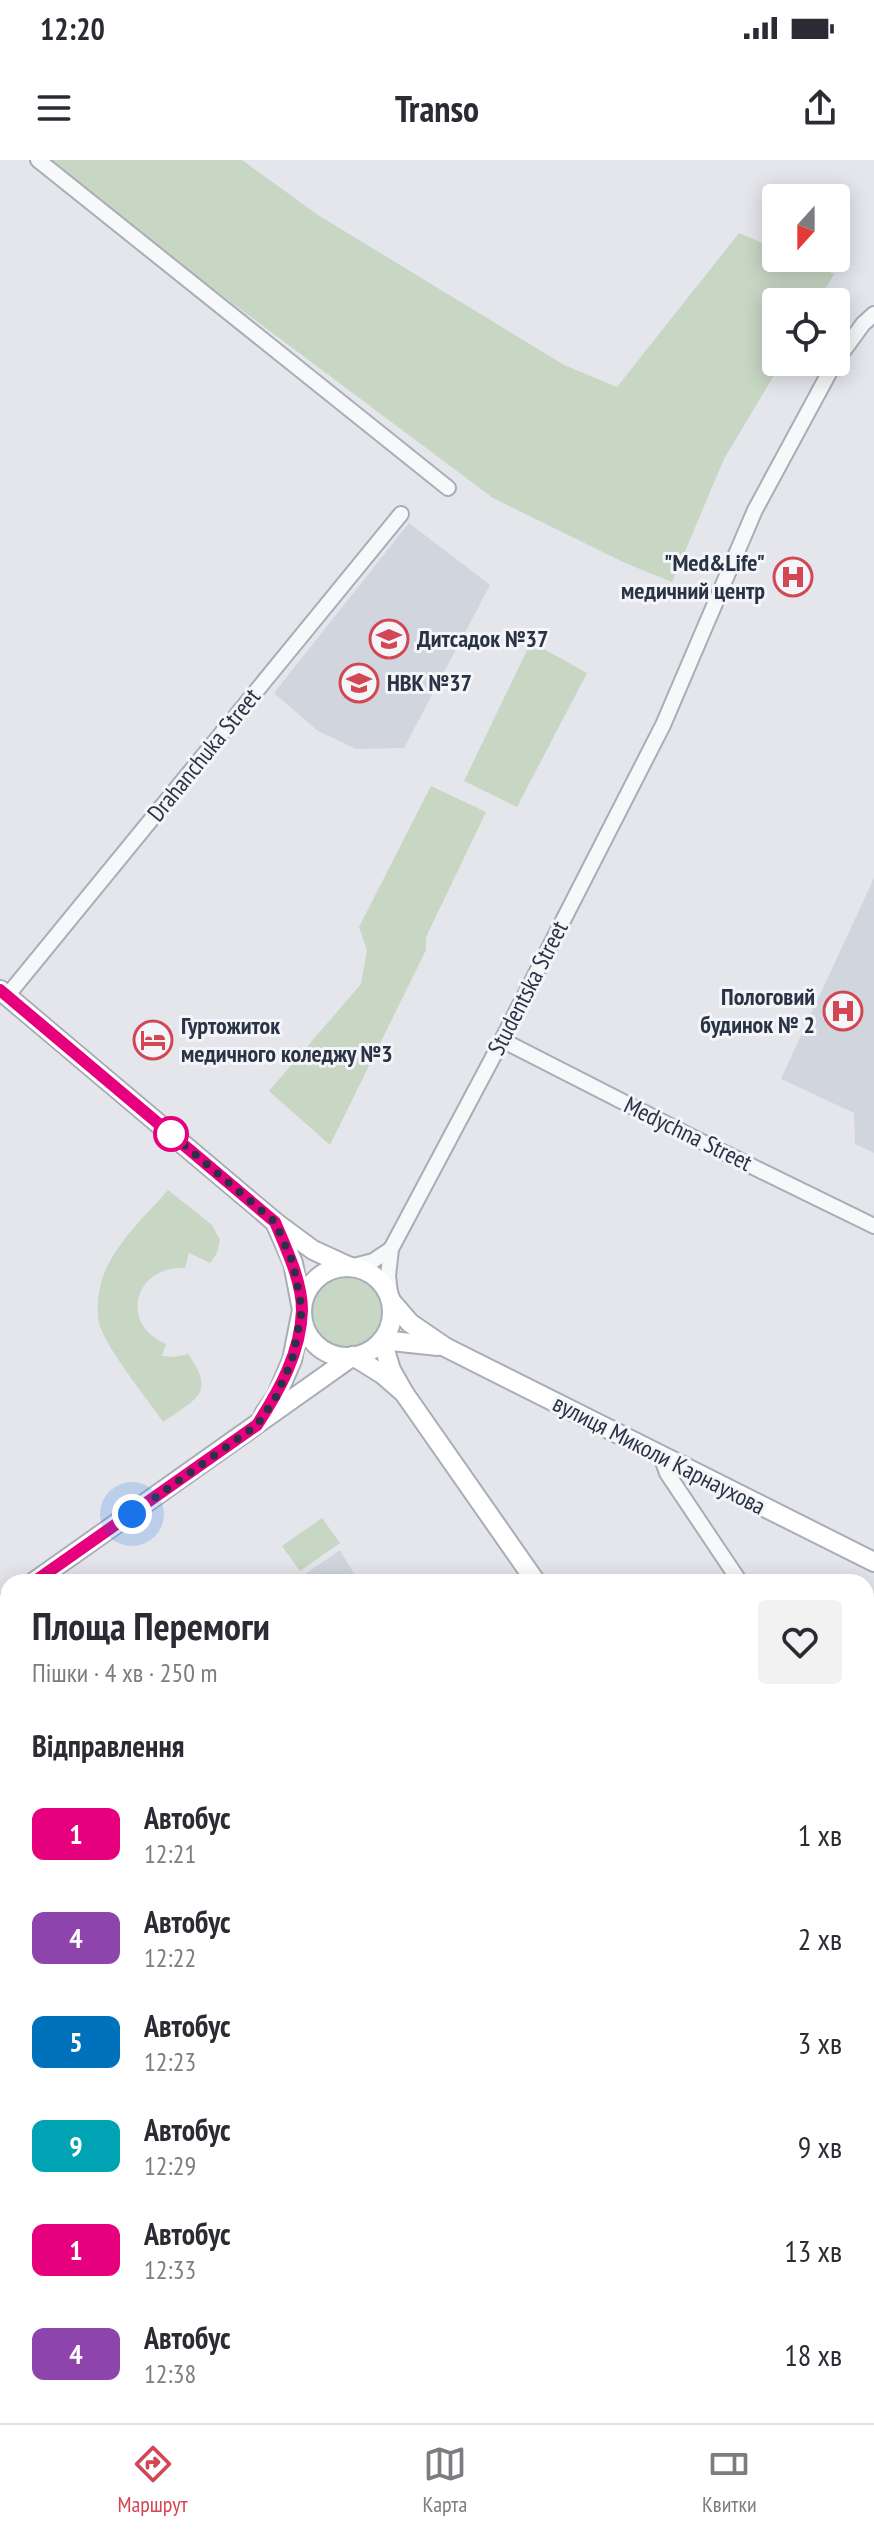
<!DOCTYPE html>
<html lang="uk">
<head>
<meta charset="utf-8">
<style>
  :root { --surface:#fff; --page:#f2f2f3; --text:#2b2b33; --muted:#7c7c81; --line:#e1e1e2; --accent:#d34653 }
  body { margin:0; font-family:"PT Sans Narrow",sans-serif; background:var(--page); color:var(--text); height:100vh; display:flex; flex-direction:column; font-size:30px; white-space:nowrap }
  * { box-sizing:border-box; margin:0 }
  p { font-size:26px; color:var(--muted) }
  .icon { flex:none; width:44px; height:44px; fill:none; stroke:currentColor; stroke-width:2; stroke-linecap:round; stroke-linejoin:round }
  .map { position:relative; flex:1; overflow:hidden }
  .details { position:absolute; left:0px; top:1414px; width:874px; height:850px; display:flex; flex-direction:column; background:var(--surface); border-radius:24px 24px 0 0; box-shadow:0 4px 20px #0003 }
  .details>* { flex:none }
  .badge { padding:0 16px; border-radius:12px; font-size:28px; line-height:52px }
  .needle { width:52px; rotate:201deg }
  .buttons { position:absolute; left:762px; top:24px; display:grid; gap:16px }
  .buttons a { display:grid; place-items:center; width:88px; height:88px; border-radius:8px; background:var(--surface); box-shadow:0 4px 20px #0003; font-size:40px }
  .you { position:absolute; width:40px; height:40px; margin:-20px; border:6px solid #fff; border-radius:50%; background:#1a73e8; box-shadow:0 0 0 12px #1a73e833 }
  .map>.badge { position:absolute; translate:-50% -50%; box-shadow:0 0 0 4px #fff }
  h2 { padding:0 32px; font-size:30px; line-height:72px }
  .round { display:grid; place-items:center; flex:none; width:84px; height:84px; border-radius:8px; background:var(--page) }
  .head { display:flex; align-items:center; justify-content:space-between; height:136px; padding:0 32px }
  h1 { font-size:38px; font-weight:700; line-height:60px }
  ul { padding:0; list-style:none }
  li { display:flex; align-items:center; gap:24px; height:104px; padding:0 32px }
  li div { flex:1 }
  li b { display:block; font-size:30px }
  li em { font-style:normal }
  li .badge { min-width:88px; font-weight:700; text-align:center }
  .status { display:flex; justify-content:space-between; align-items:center; height:56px; padding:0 40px; background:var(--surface); direction:ltr }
  .status svg { height:22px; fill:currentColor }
  header { display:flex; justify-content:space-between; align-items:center; height:104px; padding:0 32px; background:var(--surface); font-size:36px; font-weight:700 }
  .tabs { display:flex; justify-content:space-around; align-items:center; height:112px; border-top:2px solid var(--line); background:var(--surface); font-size:22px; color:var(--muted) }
  .tabs a { display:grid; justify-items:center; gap:4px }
  .tabs .selected { color:var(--accent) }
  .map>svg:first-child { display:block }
  .built { fill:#d1d5de }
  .green { fill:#c8d6c4 }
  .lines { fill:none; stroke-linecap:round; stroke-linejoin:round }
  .minor-casing { stroke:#a8adb7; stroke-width:18 }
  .secondary-casing { stroke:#a8adb7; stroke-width:22 }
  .minor { stroke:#f7f8fa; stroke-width:14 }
  .secondary { stroke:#fff; stroke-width:18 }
  .line-casing { stroke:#fff; stroke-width:18 }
  .line { stroke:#e6007e; stroke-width:12 }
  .walk { stroke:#2a3345; stroke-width:8; stroke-dasharray:0 14.4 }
  .stop-dot { fill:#fff; stroke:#e6007e; stroke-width:4 }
  .labels { text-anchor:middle; stroke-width:6; stroke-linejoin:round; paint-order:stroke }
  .poi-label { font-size:24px; font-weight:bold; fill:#2a3345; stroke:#f4f5f9; text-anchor:start }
  .street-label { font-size:24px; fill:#2a3345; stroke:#f4f5f9 }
</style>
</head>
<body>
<div class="status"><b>12:20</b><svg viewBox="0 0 49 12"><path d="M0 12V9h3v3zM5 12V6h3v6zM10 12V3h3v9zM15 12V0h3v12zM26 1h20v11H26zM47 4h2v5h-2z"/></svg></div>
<header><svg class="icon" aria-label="menu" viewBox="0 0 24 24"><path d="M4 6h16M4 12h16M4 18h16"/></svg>Transo<svg class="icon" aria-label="share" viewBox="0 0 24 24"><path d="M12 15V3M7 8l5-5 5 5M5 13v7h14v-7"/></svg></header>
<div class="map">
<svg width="874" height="2263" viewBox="0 0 874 2263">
  <rect width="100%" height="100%" fill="#e4e6ec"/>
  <g class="built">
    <path d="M 409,363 L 490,425 L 404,588 L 356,589 L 318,571 L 274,533 Z"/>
    <path d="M 874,718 L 874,993 L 855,984 L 854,953 L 781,919 Z"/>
    <path d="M 340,1390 L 359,1422 L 294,1422 Z"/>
    <path d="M 0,1782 L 8,1784 L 8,2144 L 0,2140 Z"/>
  </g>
  <g class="green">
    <path d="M 44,0 L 242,0 L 318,55 L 564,205 L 617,227 L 739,73 L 776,89 L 776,98 L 797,98 L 834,114 L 818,142 L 776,142 L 776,202 L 782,202 L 724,299 L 672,422 L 625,403 L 493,338 L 65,18 Z"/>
    <path d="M 531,482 L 587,513 L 517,647 L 464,621 Z"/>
    <path d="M 431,626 L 486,652 L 426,777 L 426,790 L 330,985 L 269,931 L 361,824 L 367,790 L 359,767 Z"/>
    <path d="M 168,1030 L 212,1065 L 220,1080 L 217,1093 L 210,1103 L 189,1093 L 185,1108 C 135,1105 118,1164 166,1184 L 162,1196 L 174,1197 L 188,1194 C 217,1234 195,1239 163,1262 C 147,1238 106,1189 99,1163 C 95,1145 100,1119 109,1103 C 123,1076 148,1053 168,1030 Z"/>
    <circle cx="347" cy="1151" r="36"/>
    <path d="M 322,1358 L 340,1383 L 300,1411 L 282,1386 Z"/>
    <path d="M 0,1782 L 8,1784 L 8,1885 L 0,1880 Z"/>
  </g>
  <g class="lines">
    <defs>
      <g id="minor">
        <path d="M 38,0 L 448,328"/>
        <path d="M 836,201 L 863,164 L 874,154"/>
        <path d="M 7,836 L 401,354"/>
        <path d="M 502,880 L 690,976 L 874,1066"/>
        <path d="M 350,1107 L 373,1101 L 391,1089"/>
        <path d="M 391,1141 L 388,1116 L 391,1089 L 502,880 L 663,565 L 755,350 L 835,202"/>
        <path d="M 661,1296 L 667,1313 L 740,1422"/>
        <path d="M 866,1613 L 874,1625"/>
        <path d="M 866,1781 L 874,1775"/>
        <path d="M 866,2183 L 874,2195"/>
        <path d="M 331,2256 L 338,2263"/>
        <path d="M 740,2256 L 745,2263"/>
        <path d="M 56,2263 L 60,2256"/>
        <path d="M 223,2263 L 227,2256"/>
        <path d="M 424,2263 L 434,2256"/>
        <path d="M 684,2263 L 694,2256"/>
      </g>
      <g id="secondary">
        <path d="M 0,830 L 275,1062 L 313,1090 L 350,1107"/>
        <circle cx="347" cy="1152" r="45"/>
        <path d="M 391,1141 L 410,1163 L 445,1187 L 874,1402"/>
        <path d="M 438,1186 L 382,1180 L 391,1210 L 404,1233 L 536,1422"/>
        <path d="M 264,1254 L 276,1237 L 292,1200 L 302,1150 L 293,1103 L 276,1064"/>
        <path d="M 34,1422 L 353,1196 L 382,1214 L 404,1233"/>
        <path d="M 0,1446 L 8,1441"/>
        <path d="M 866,1897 L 874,1909"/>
      </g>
    </defs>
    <use href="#minor" class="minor-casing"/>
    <use href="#secondary" class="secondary-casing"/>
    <use href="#minor" class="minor"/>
    <use href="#secondary" class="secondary"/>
  </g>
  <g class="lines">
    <defs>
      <path id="line" d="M 0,830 L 275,1062 C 286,1088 302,1121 302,1150 C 301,1192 279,1231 257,1265 L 34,1422"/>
    </defs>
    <use href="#line" class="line-casing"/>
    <use href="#line" class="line"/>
    <path class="walk" d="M 132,1354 L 257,1265 L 276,1237 L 292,1200 L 302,1150 L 293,1103 L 275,1062 L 171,974"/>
  </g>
  <defs>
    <symbol id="hospital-ring" viewBox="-11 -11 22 22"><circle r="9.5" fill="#f4f5f9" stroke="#d34653" stroke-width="1.5"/><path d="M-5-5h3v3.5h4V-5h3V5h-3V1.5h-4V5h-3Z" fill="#d34653"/></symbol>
    <symbol id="school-ring" viewBox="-11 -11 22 22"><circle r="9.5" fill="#f4f5f9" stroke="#d34653" stroke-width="1.5"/><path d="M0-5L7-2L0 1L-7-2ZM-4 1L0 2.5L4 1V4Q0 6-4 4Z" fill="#d34653"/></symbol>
    <symbol id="hotel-ring" viewBox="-11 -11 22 22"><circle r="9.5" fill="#f4f5f9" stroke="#d34653" stroke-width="1.5"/><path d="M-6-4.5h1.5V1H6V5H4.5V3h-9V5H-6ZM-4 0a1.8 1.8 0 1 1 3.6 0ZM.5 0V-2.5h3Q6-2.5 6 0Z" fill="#d34653"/></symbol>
  </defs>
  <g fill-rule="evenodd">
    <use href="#hospital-ring" x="771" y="395" width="44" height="44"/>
    <use href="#school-ring" x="367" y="457" width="44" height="44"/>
    <use href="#school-ring" x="337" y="501" width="44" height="44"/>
    <use href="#hospital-ring" x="821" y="829" width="44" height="44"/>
    <use href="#hotel-ring" x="131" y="858" width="44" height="44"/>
  </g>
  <circle class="stop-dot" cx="171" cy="974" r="16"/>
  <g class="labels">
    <g class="poi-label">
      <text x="765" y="411" text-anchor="end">"Med&amp;Life"<tspan x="765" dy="28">медичний центр</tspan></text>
      <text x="417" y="487">Дитсадок №37</text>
      <text x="387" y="531">НВК №37</text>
      <text x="815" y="845" text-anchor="end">Пологовий<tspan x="815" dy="28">будинок № 2</tspan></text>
      <text x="181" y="874">Гуртожиток<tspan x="181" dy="28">медичного коледжу №3</tspan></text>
    </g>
    <g class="street-label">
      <text transform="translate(204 595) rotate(-51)" y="8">Drahanchuka Street</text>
      <text transform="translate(528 828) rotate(-63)" y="8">Studentska Street</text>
      <text transform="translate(688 974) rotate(26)" y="8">Medychna Street</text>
      <text transform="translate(659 1295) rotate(27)" y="8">вулиця Миколи Карнаухова</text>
    </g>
  </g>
</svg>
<div class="buttons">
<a><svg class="needle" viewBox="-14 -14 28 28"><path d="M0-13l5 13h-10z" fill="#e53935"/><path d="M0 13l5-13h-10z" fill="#7c7c81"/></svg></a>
<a><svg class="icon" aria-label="locate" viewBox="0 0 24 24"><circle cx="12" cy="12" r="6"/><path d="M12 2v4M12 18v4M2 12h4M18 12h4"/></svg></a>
</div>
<div class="you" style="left:132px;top:1354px"></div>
<section class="details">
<div class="head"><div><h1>Площа Перемоги</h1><p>Пішки · 4 хв · 250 m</p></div><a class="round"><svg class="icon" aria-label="heart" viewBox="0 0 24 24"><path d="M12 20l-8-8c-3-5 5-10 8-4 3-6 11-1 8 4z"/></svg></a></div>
<h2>Відправлення</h2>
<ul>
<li><span class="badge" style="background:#e6007e;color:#fff">1</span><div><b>Автобус</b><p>12:21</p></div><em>1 хв</em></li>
<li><span class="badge" style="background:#8e44ad;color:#fff">4</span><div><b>Автобус</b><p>12:22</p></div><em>2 хв</em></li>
<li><span class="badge" style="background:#0072bc;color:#fff">5</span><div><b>Автобус</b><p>12:23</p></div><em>3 хв</em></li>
<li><span class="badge" style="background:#00a3b4;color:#fff">9</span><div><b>Автобус</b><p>12:29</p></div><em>9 хв</em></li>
<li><span class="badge" style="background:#e6007e;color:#fff">1</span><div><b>Автобус</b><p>12:33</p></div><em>13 хв</em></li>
<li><span class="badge" style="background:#8e44ad;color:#fff">4</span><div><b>Автобус</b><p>12:38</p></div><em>18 хв</em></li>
</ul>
</section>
</div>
<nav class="tabs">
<a class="selected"><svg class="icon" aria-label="directions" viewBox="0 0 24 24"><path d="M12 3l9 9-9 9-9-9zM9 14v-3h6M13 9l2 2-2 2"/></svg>Маршрут</a>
<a><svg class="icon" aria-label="map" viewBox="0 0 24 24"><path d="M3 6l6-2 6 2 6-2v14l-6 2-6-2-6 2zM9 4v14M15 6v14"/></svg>Карта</a>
<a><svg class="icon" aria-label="tickets" viewBox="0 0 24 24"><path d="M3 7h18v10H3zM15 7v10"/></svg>Квитки</a>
</nav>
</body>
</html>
